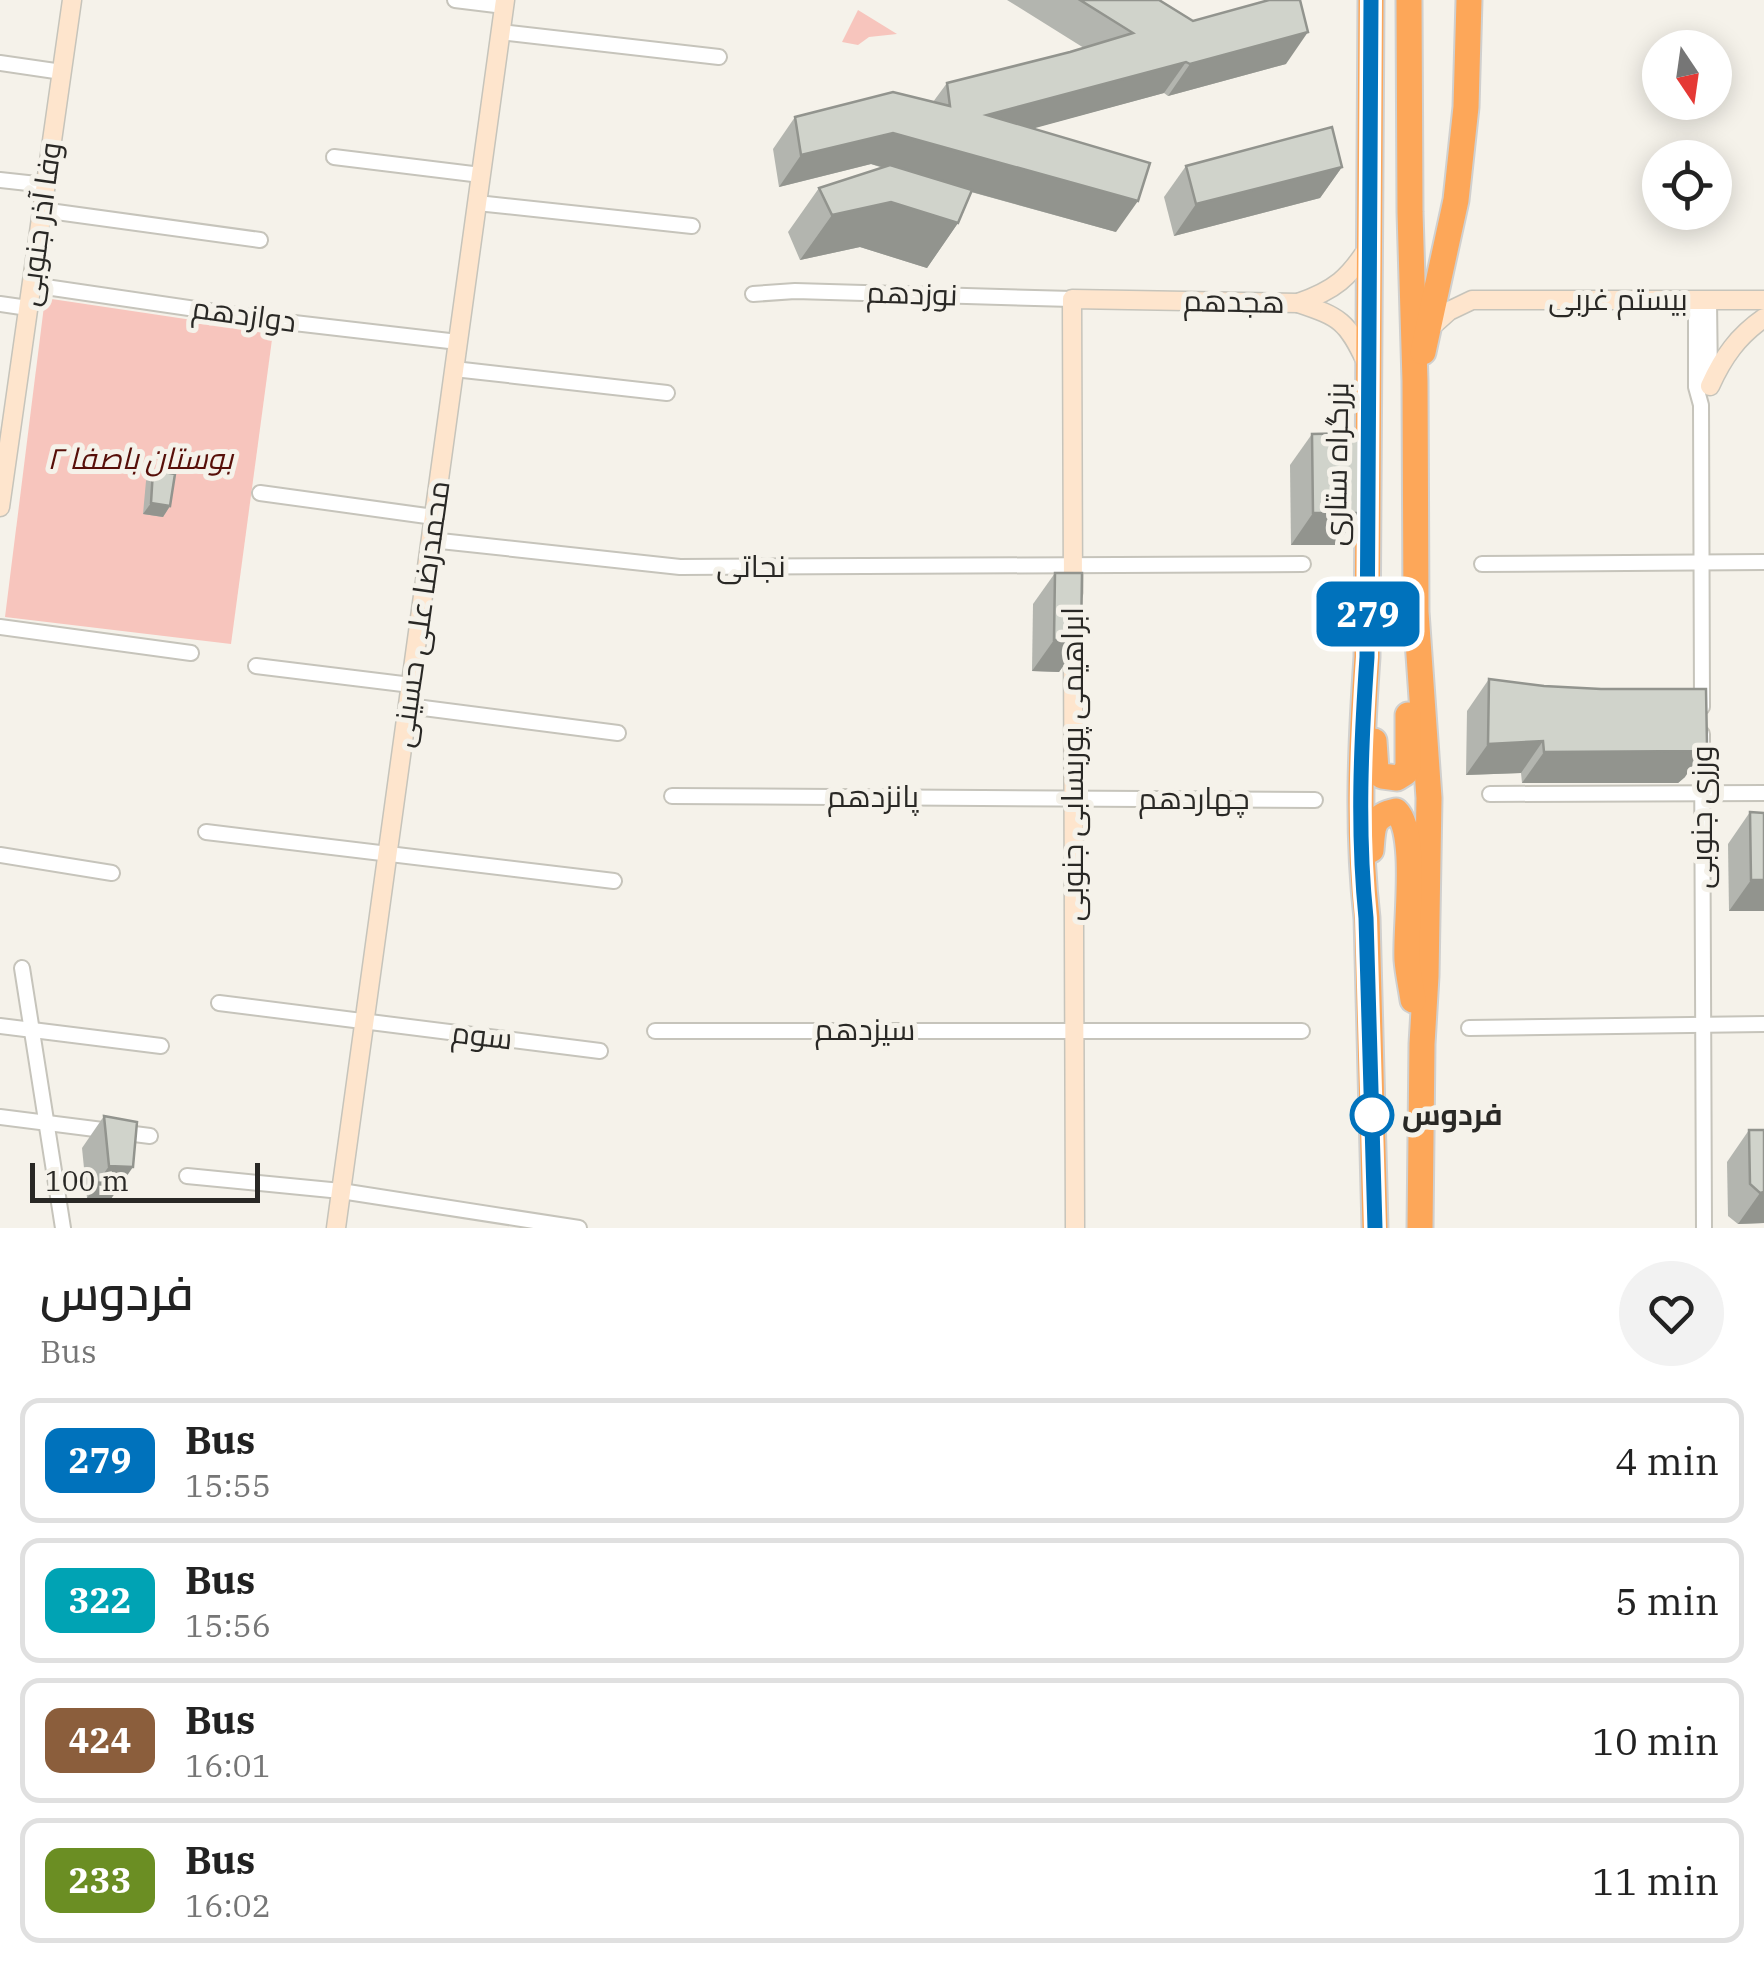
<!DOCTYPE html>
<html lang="en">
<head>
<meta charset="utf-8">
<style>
  :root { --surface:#fff; --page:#f2f2f2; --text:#222; --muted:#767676; --line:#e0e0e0 }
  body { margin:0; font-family:"IBM Plex Serif",Cairo,serif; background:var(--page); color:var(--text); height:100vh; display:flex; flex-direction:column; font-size:38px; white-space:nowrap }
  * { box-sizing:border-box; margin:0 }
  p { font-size:32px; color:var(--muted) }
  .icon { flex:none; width:55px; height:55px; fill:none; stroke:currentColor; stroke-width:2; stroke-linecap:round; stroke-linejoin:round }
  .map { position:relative; height:1228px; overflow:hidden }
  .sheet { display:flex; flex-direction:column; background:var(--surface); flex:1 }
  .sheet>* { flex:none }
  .badge { padding:0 20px; border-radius:15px; font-size:35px; line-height:65px }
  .needle { width:65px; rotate:167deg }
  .fabs { position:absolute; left:1642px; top:30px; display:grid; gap:20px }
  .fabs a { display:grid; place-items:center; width:90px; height:90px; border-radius:50%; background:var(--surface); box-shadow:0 5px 25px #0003; font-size:50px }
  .scale { position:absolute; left:30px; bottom:25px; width:230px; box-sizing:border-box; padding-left:10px; border:5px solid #292825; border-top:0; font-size:28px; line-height:35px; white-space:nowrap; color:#292825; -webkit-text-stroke:8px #f5f2ea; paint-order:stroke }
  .map>.badge { position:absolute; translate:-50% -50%; box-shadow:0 0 0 5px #fff }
  .round { display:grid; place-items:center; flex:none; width:105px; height:105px; border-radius:52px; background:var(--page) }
  .head { display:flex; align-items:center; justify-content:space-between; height:170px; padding:0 40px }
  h1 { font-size:48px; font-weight:600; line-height:75px }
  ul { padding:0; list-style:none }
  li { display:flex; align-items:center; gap:30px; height:125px; margin:0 20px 15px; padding:0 20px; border:5px solid var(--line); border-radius:20px }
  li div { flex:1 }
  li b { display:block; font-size:38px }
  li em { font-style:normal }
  li .badge { min-width:110px; font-weight:700; text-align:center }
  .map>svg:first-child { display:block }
  .green { fill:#f7c5bd }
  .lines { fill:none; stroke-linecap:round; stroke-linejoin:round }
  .street-casing { stroke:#c6c4bb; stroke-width:18 }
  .secondary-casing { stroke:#c6c4bb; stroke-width:21 }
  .highway-casing { stroke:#d0d0cf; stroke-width:29 }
  .street { stroke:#fff; stroke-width:14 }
  .secondary { stroke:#fee5cd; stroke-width:18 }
  .highway { stroke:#fda759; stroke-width:25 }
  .wall { fill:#b3b5af }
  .shaded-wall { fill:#92948e }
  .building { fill:#d0d3cb; stroke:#92948e; stroke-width:2.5 }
  .line-casing { stroke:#fff; stroke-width:22 }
  .line { stroke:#0072bc; stroke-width:15 }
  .stop-dot { fill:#fff; stroke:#0072bc; stroke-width:5 }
  .labels { text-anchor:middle; stroke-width:10; stroke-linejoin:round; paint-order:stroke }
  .street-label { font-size:30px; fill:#292825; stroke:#f5f2ea }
  .park-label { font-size:30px; font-style:italic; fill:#570f09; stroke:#f5f2ea }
  .stop-label { font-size:30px; font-weight:bold; fill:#292825; stroke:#f5f2ea; text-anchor:start }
</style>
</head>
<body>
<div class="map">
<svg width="1764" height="1228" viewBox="0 0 1764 1228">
  <rect width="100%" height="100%" fill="#f5f2ea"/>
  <g class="green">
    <path d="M 858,10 L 897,34 L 869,37 L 858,45 L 842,42 Z"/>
    <path d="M 45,298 L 273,332 L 231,644 L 5,617 Z"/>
  </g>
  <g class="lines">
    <defs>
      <g id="street">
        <path d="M 455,0 L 504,6"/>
        <path d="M 500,32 L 719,57"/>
        <path d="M 0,63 L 62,72"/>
        <path d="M 334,157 L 481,175"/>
        <path d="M 0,180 L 46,185"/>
        <path d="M 477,203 L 692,226"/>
        <path d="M 42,210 L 260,240"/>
        <path d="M 32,285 L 277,321 L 458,342"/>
        <path d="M 753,294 L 795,291 L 1072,299"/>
        <path d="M 1696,300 L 1696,387 L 1701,405 L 1702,707"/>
        <path d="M 1709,300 L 1710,382"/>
        <path d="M 0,304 L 28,308"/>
        <path d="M 454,369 L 667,393"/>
        <path d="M 260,493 L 434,517"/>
        <path d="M 431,540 L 680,567 L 1303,564"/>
        <path d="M 1482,564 L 1764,562"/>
        <path d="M 0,627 L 191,653"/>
        <path d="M 256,666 L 411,685"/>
        <path d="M 408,706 L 618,733"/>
        <path d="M 1702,734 L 1704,1228"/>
        <path d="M 1490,794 L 1764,793"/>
        <path d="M 672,796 L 1315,800"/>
        <path d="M 206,832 L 614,881"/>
        <path d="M 0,855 L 112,873"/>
        <path d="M 22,968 L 63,1228"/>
        <path d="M 219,1003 L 600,1051"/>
        <path d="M 0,1026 L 161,1046"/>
        <path d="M 1469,1028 L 1764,1024"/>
        <path d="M 655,1031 L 1302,1031"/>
        <path d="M 0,1117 L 150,1136"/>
        <path d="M 187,1176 L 341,1191 L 579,1228"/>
      </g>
      <g id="secondary">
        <path d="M 1298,303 C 1340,317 1347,321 1366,362"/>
        <path d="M 1430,328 L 1449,311 L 1472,300 L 1764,300"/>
        <path d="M 1710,386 C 1723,357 1738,336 1764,318"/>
        <path d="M 0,507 L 72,0"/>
        <path d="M 1073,593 L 1072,299 L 1298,303 C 1335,290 1349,278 1369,246"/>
        <path d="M 1073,629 L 1075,1228"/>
        <path d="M 336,1228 L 505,0"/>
      </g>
      <g id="highway">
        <path d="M 1371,0 L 1367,657 C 1361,744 1357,830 1367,918 L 1375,1228"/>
        <path d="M 1409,0 L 1410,212 L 1415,381 L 1416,612 L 1429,798 L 1426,976 L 1422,1044 L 1420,1228"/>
        <path d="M 1423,352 L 1456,200 L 1466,107 L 1469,0"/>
        <path d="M 1374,741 L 1376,770 L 1382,776 L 1397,778 L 1405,773 L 1408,766 L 1408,715"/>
        <path d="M 1371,850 C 1373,828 1371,816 1396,811 C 1419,833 1405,926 1407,960 C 1408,973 1411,986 1413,1000"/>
      </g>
    </defs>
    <use href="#street" class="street-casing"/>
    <use href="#secondary" class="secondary-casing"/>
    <use href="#highway" class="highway-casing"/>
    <use href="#street" class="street"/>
    <use href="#secondary" class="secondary"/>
    <use href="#highway" class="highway"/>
  </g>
  <g class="wall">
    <path d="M 1007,0 L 1159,0 L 1193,21 L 1286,64 L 1168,96 L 1164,93 L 1033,128 L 1116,232 L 971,192 L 958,223 L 927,268 L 860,247 L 800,260 L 788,232 L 819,188 L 883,168 L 871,164 L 779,187 L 773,149 L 795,117 L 933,102 L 947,83 L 1084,48 Z"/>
    <path d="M 1186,166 L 1342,167 L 1320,198 L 1174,236 L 1164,197 Z"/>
    <path d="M 1312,434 L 1337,545 L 1291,545 L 1290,465 Z"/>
    <path d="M 153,470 L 170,506 L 163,517 L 143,514 L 146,481 Z"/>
    <path d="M 1055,573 L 1081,640 L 1059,672 L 1032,671 L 1033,604 Z"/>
    <path d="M 1489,679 L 1685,777 L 1678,783 L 1522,783 L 1521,773 L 1466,775 L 1467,711 Z"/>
    <path d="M 1750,812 L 1764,813 L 1764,911 L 1729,911 L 1728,844 Z"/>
    <path d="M 104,1116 L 137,1122 L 111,1199 L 87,1198 L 82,1148 Z"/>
    <path d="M 1749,1130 L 1764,1130 L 1764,1223 L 1738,1224 L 1728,1216 L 1727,1162 Z"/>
  </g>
  <g class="shaded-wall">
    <path d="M 1308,32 L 1286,64 L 1168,96 L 1190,64 Z"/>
    <path d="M 1186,62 L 1164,93 L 965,147 L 987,115 Z"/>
    <path d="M 893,133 L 1138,201 L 1116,232 L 871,164 L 779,187 L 801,155 Z"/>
    <path d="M 1342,167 L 1320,198 L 1174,236 L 1196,204 Z"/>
    <path d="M 891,202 L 958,223 L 927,268 L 860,247 L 800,260 L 832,215 Z"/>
    <path d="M 151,503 L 170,506 L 163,517 L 143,514 Z"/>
    <path d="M 1313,513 L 1359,513 L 1337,545 L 1291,545 Z"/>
    <path d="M 1054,640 L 1081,640 L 1059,672 L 1032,671 Z"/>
    <path d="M 1543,741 L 1521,773 L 1466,775 L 1488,744 Z"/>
    <path d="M 1707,745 L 1685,777 L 1678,783 L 1522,783 L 1544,752 Z"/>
    <path d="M 1751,880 L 1764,880 L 1764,911 L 1729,911 Z"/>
    <path d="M 109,1166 L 133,1167 L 111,1199 L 87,1198 Z"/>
    <path d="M 1764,1192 L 1764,1223 L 1738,1224 L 1760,1193 Z"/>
  </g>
  <g class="building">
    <path d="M 1080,0 L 1159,0 L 1193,21 L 1269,0 L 1300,0 L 1308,32 L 1190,64 L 1186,62 L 987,115 L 1150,163 L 1138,201 L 893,133 L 801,155 L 795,117 L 893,92 L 950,106 L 947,83 L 1070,52 L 1133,33 Z"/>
    <path d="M 1332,127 L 1342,167 L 1196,204 L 1186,166 Z"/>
    <path d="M 890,165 L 972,190 L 958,223 L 891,202 L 832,215 L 819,188 Z"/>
    <path d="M 1359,433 L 1359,513 L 1313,513 L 1312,434 Z"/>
    <path d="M 153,470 L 175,474 L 170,506 L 151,503 Z"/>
    <path d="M 1055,573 L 1082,573 L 1081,640 L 1054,640 Z"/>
    <path d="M 1489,679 L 1544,686 L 1601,689 L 1706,689 L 1707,745 L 1700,751 L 1544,752 L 1543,741 L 1488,744 Z"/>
    <path d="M 1750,812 L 1764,813 L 1764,880 L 1751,880 Z"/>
    <path d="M 104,1116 L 137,1122 L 133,1167 L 109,1166 Z"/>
    <path d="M 1749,1130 L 1764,1130 L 1764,1192 L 1760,1193 L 1750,1184 Z"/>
  </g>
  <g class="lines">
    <defs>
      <path id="line" d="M 1371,0 L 1367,657 C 1361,744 1357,830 1366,918 L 1375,1228"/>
    </defs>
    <use href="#line" class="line-casing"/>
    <use href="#line" class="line"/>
  </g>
  <circle class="stop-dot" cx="1372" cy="1115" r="20"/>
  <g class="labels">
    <g class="street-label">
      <text transform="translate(40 224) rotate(-82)" y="10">وفا آذر جنوبی</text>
      <text transform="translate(912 294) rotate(2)" y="10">نوزدهم</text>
      <text x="1618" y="310">بیستم غربی</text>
      <text transform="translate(1234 302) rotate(1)" y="10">هجدهم</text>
      <text transform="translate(244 315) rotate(8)" y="10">دوازدهم</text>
      <text transform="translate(1337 464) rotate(-89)" y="10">بزرگراه ستاری</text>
      <text x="751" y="577">نجاتی</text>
      <text transform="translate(421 614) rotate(-82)" y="10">محمدرضا علی حسینی</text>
      <text transform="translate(1073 764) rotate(-90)" y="10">ابراهیمی پوربسابی جنوبی</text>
      <text x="873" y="807">پانزدهم</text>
      <text x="1194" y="809">چهاردهم</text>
      <text transform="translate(1702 817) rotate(-90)" y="10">ورزی جنوبی</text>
      <text x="865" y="1040">سیزدهم</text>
      <text transform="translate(482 1036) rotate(7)" y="10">سوم</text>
    </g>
    <g class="park-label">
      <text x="140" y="469">بوستان باصفا ۲</text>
    </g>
    <g class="stop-label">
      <text x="1402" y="1125">فردوس</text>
    </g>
  </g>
</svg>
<div class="fabs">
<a><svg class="needle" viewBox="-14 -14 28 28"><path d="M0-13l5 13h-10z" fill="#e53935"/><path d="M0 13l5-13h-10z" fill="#767676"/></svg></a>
<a><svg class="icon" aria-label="locate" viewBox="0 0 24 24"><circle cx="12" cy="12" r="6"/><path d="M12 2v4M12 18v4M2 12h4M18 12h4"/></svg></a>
</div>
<div class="scale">100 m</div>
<b class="badge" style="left:1368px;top:614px;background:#0072bc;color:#fff">279</b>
</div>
<section class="sheet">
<div class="head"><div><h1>فردوس</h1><p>Bus</p></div><a class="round"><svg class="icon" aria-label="heart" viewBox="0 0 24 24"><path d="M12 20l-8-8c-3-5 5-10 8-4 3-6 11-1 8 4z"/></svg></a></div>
<ul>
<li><span class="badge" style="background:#0072bc;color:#fff">279</span><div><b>Bus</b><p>15:55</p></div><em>4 min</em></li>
<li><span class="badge" style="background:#00a3b4;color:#fff">322</span><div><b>Bus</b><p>15:56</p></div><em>5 min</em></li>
<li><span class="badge" style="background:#8b5e3c;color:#fff">424</span><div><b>Bus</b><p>16:01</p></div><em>10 min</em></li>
<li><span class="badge" style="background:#6b8e23;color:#fff">233</span><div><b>Bus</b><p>16:02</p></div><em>11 min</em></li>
</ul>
</section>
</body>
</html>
